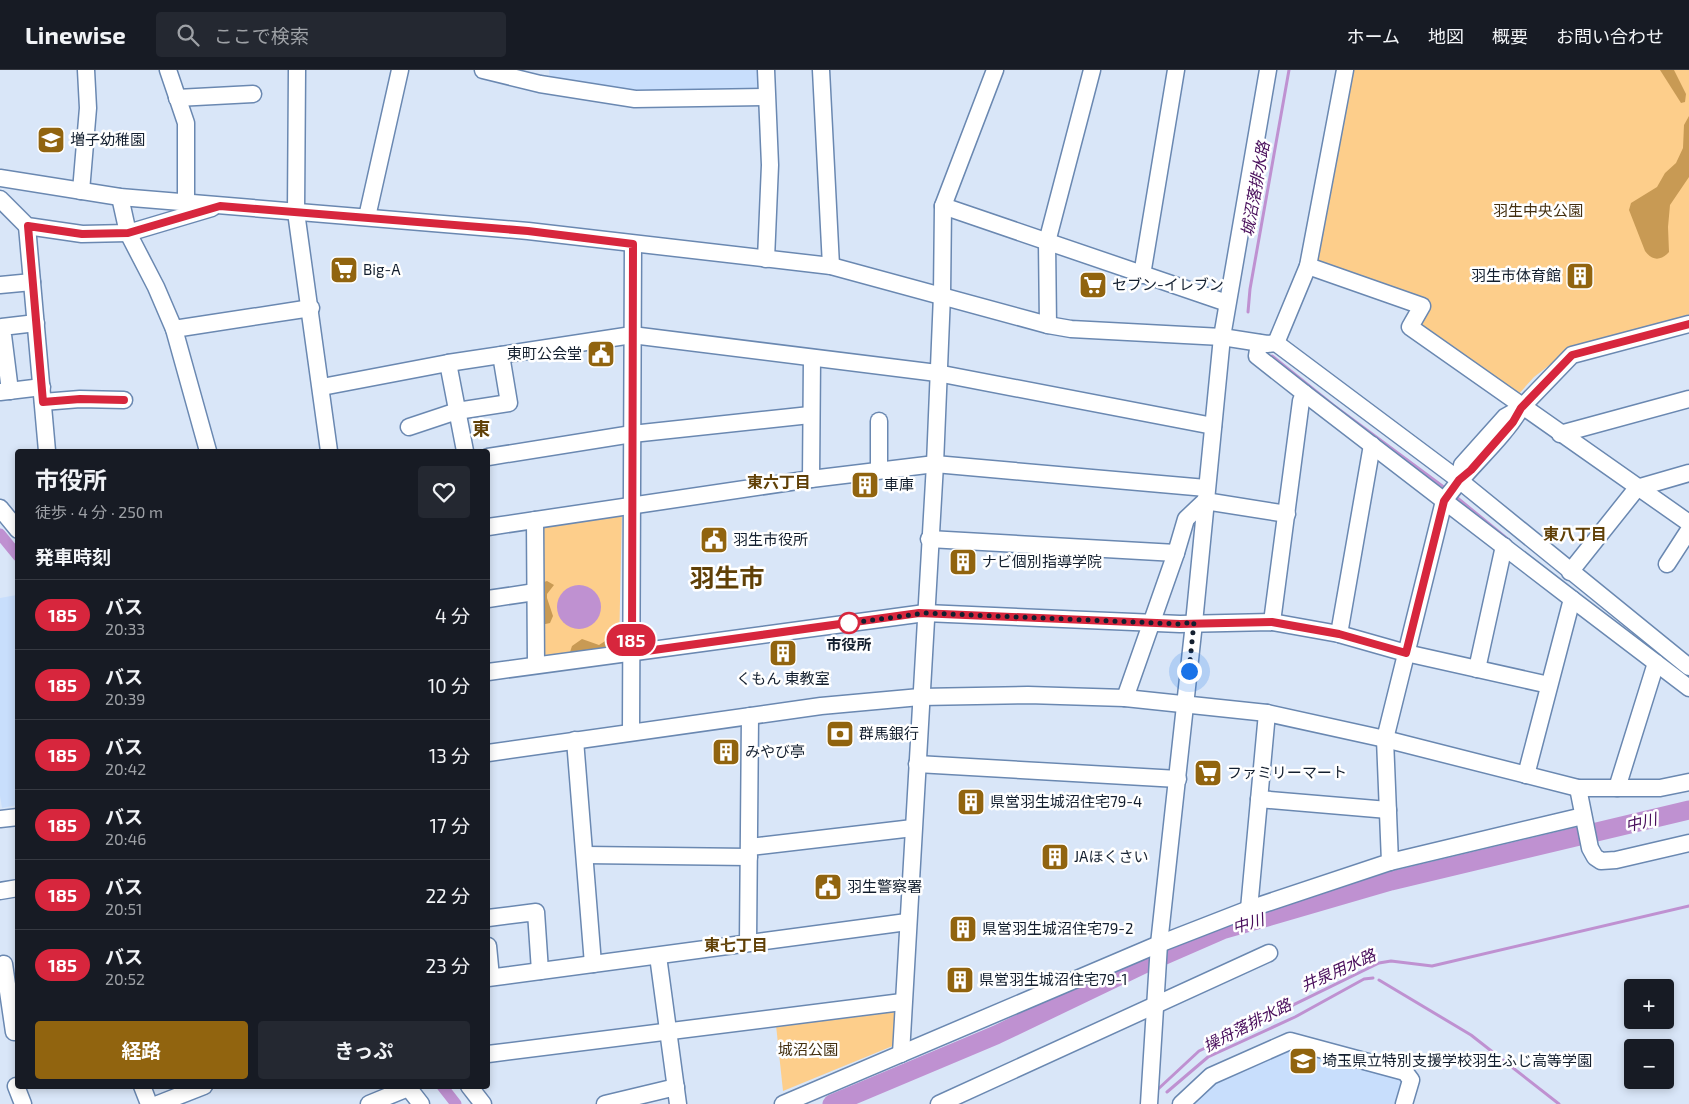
<!DOCTYPE html>
<html lang="ja">
<head>
<meta charset="utf-8">
<style>
  :root { --surface:#171b24; --page:#242831; --text:#f1f3f6; --muted:#9ea1a6; --line:#363941; --accent:#91640f }
  body { margin:0; font-family:"Exo 2","Noto Sans JP",sans-serif; background:var(--page); color:var(--text); height:100vh; display:flex; flex-direction:column; font-size:19px; white-space:nowrap }
  * { box-sizing:border-box; margin:0 }
  p { font-size:16px; color:var(--muted) }
  .icon { flex:none; width:28px; height:28px; fill:none; stroke:currentColor; stroke-width:2; stroke-linecap:round; stroke-linejoin:round }
  .map { position:relative; flex:1; overflow:hidden }
  .sheet { position:absolute; left:15px; top:379px; width:475px; height:640px; display:flex; flex-direction:column; background:var(--surface); border-radius:5px; box-shadow:0 2px 8px #0003 }
  .sheet>* { flex:none }
  .badge { padding:0 10px; border-radius:16px; font-size:18px; line-height:32px }
  .fabs { position:absolute; left:1624px; top:909px; display:grid; gap:10px }
  .fabs a { display:grid; place-items:center; width:50px; height:50px; border-radius:5px; background:var(--surface); box-shadow:0 2px 8px #0003; font-size:25px }
  .you { position:absolute; width:25px; height:25px; margin:-12px; border:4px solid #fff; border-radius:50%; background:#1a73e8; box-shadow:0 0 0 8px #1a73e833 }
  .map>.badge { position:absolute; translate:-50% -50%; box-shadow:0 0 0 2px #fff }
  h2 { padding:0 20px; font-size:19px; line-height:45px }
  .round { display:grid; place-items:center; flex:none; width:52px; height:52px; border-radius:5px; background:var(--page) }
  .head { display:flex; align-items:center; justify-content:space-between; height:85px; padding:0 20px }
  h1 { font-size:24px; font-weight:700; line-height:38px }
  .primary-button { display:flex; gap:10px; margin-top:auto; padding:10px 20px }
  .primary-button a { flex:1; height:58px; border-radius:5px; background:var(--accent); color:#fff; font-size:20px; font-weight:700; line-height:58px; text-align:center }
  .primary-button a+a { background:var(--page); color:var(--text) }
  ul { padding:0; list-style:none }
  li { display:flex; align-items:center; gap:15px; height:70px; padding:0 20px; border-top:1px solid var(--line) }
  li div { flex:1 }
  li b { display:block; font-size:19px }
  li em { font-style:normal }
  li .badge { min-width:55px; font-weight:700; text-align:center }
  header { display:flex; align-items:center; gap:30px; box-sizing:border-box; height:70px; padding:0 25px; background:var(--surface); border-bottom:1px solid var(--line) }
  header strong { font-size:24px }
  nav { display:flex; gap:28px; margin-inline-start:auto; font-size:18px }
  .search { width:350px; height:45px; background:var(--page); display:flex; align-items:center; gap:12px; box-sizing:border-box; padding:0 18px; border-radius:5px; color:var(--muted); font-size:19px }
  .map>svg:first-child { display:block }
  .built { fill:#c8defc }
  .green { fill:#fdce8b }
  .forest { fill:#c89a54 }
  .water { fill:#bf91d1 }
  .lines { fill:none; stroke-linecap:round; stroke-linejoin:round }
  .stream { stroke:#bf91d1; stroke-width:3 }
  .canal { stroke:#bf91d1; stroke-width:11 }
  .river { stroke:#bf91d1; stroke-width:19 }
  .minor-casing { stroke:#6a88b1; stroke-width:19 }
  .minor { stroke:#fff; stroke-width:16 }
  .line-casing { stroke:#fff; stroke-width:11 }
  .line { stroke:#d7263d; stroke-width:8 }
  .walk { stroke:#131f2f; stroke-width:5; stroke-dasharray:0 9 }
  .stop-dot { fill:#fff; stroke:#d7263d; stroke-width:2.5 }
  .labels { text-anchor:middle; stroke-width:5; stroke-linejoin:round; paint-order:stroke }
  .poi-label { font-size:15px; fill:#131f2f; stroke:#fff; text-anchor:start }
  .park-label { font-size:15px; fill:#432f10; stroke:#fff }
  .stop-label { font-size:15px; font-weight:bold; fill:#131f2f; stroke:#fff }
  .water-label { font-size:16px; font-style:italic; fill:#480d5b; stroke:#fff }
  .neighbourhood-label { font-size:16px; font-weight:bold; fill:#604007; stroke:#fff }
  .quarter-label { font-size:18px; font-weight:bold; fill:#604007; stroke:#fff }
  .town-label { font-size:25px; font-weight:bold; fill:#604007; stroke:#fff }
</style>
</head>
<body>
<header>
<strong>Linewise</strong>
<div class="search"><svg class="icon" aria-label="search" viewBox="0 0 24 24"><circle cx="10" cy="10" r="6"/><path d="M15 15l6 6"/></svg>ここで検索</div>
<nav><a>ホーム</a><a>地図</a><a>概要</a><a>お問い合わせ</a></nav>
</header>
<div class="map">
<svg width="1689" height="1034" viewBox="0 0 1689 1034">
  <rect width="100%" height="100%" fill="#d9e6f8"/>
  <g class="built">
    <path d="M 549,0 L 763,0 L 762,23 L 634,24 L 550,11 Z"/>
    <path d="M 17,525 L 17,735 L 2,738 L 0,726 L 0,528 Z"/>
    <path d="M 1292,976 L 1404,1006 L 1400,1034 L 1192,1034 L 1216,1009 Z"/>
  </g>
  <g class="green">
    <path d="M 1349,0 L 1689,0 L 1689,247 L 1569,280 L 1534,307 L 1516,327 L 1416,255 L 1430,233 L 1313,192 Z"/>
    <path d="M 622,440 L 619,577 L 542,587 L 538,455 Z"/>
    <path d="M 895,939 L 895,975 L 783,1021 L 776,955 Z"/>
  </g>
  <g class="forest">
    <path d="M 1660,0 L 1674,0 L 1686,24 L 1685,32 L 1681,33 Z"/>
    <path d="M 1689,46 L 1689,107 L 1670,135 L 1668,157 L 1669,182 C 1661,191 1652,191 1645,181 L 1629,140 L 1631,133 L 1657,117 L 1665,103 L 1676,93 L 1683,78 L 1684,55 Z"/>
    <path d="M 547,511 L 554,515 L 547,524 L 547,528 L 553,546 L 550,553 L 541,555 L 541,513 Z"/>
    <path d="M 619,562 L 624,572 L 619,577 L 570,582 L 572,576 L 582,569 L 599,575 Z"/>
  </g>
  <circle class="water" cx="579" cy="537" r="22"/>
  <g class="lines">
    <g class="stream">
      <path d="M 1248,242 L 1250,219 L 1289,0"/>
      <path d="M 1272,286 L 1333,335 L 1445,418"/>
      <path d="M 1455,426 L 1510,471"/>
      <path d="M 1379,910 L 1471,965 L 1559,1034"/>
      <path d="M 1156,1021 L 1199,981 L 1379,893 L 1391,891 L 1432,896 L 1689,836"/>
      <path d="M 1167,1022 L 1208,987 L 1295,947 L 1364,909 L 1373,908"/>
    </g>
    <g class="canal">
      <path d="M 0,464 L 18,486"/>
      <path d="M 442,1016 L 456,1034"/>
    </g>
    <path class="river" d="M 832,1034 L 996,965 L 1144,894 L 1222,860 L 1391,811 L 1689,740"/>
    <defs>
      <g id="minor">
        <path d="M 168,0 L 186,53 L 186,132"/>
        <path d="M 297,0 L 296,142 L 329,381"/>
        <path d="M 483,0 L 540,14 L 635,29 L 766,27"/>
        <path d="M 766,0 L 770,95 L 766,189"/>
        <path d="M 821,0 L 831,196"/>
        <path d="M 177,28 L 253,24"/>
        <path d="M 0,108 L 120,127 L 528,161 L 831,196 L 1048,255 L 1071,259 L 1222,267 L 1267,274 L 1276,273 L 1459,410 L 1689,597"/>
        <path d="M 81,121 L 88,38 L 86,0"/>
        <path d="M 120,127 L 128,163 L 156,217 L 174,259 L 208,381"/>
        <path d="M 0,129 L 27,156 L 82,164 L 128,163 L 212,138"/>
        <path d="M 943,136 L 1227,233"/>
        <path d="M 367,147 L 400,0"/>
        <path d="M 27,156 L 47,381"/>
        <path d="M 1308,196 L 1422,236 L 1410,257 L 1689,453"/>
        <path d="M 1142,205 L 1176,0"/>
        <path d="M 0,215 L 32,212"/>
        <path d="M 1048,255 L 1047,172 L 1092,0"/>
        <path d="M 174,259 L 311,238"/>
        <path d="M 1259,273 L 1257,286 L 1304,323 L 1301,331 L 1272,552"/>
        <path d="M 1276,273 L 1308,196 L 1345,0"/>
        <path d="M 448,293 L 465,381"/>
        <path d="M 322,317 L 448,293 L 632,265 L 937,303 L 1213,356"/>
        <path d="M 10,321 L 2,257 L 36,253"/>
        <path d="M 0,322 L 42,317"/>
        <path d="M 1304,323 L 1572,529 L 1526,705"/>
        <path d="M 43,332 L 80,329 L 124,330"/>
        <path d="M 1521,338 L 1572,285 L 1689,254"/>
        <path d="M 879,351 L 879,400"/>
        <path d="M 409,357 L 457,341 L 509,333 L 501,285"/>
        <path d="M 1560,364 L 1689,329"/>
        <path d="M 488,387 L 632,364 L 810,345"/>
        <path d="M 811,409 L 812,288"/>
        <path d="M 0,438 L 18,460"/>
        <path d="M 535,450 L 536,595"/>
        <path d="M 488,457 L 811,409 L 935,394 L 1206,418"/>
        <path d="M 929,469 L 1176,483"/>
        <path d="M 1667,494 L 1689,460"/>
        <path d="M 1570,502 L 1637,418 L 1689,403"/>
        <path d="M 488,529 L 535,522"/>
        <path d="M 1572,529 L 1689,618"/>
        <path d="M 1339,564 L 1372,375"/>
        <path d="M 1477,599 L 1504,476"/>
        <path d="M 488,602 L 925,543 L 1180,554 L 1272,552 L 1339,564 L 1406,583 L 1549,615"/>
        <path d="M 1125,628 L 1176,483 L 1186,449 L 1205,431 L 1287,444"/>
        <path d="M 631,662 L 633,174"/>
        <path d="M 575,670 L 593,894"/>
        <path d="M 488,683 L 821,636 L 920,627 L 1028,625 L 1125,628 L 1267,643 L 1385,669 L 1578,718 L 1660,718 L 1689,712"/>
        <path d="M 917,694 L 1178,709"/>
        <path d="M 1578,718 L 1590,778 L 1595,787 L 1601,791 L 1616,790 L 1689,773"/>
        <path d="M 1617,718 L 1656,593"/>
        <path d="M 1259,729 L 1388,740"/>
        <path d="M 0,749 L 18,747"/>
        <path d="M 750,777 L 913,758"/>
        <path d="M 585,785 L 749,787"/>
        <path d="M 1390,792 L 1583,746"/>
        <path d="M 0,821 L 18,818"/>
        <path d="M 1249,839 L 1267,643"/>
        <path d="M 488,848 L 536,842 L 540,901"/>
        <path d="M 748,872 L 750,646"/>
        <path d="M 488,876 L 491,907"/>
        <path d="M 658,886 L 678,1034"/>
        <path d="M 4,894 L 14,962 L 18,961"/>
        <path d="M 488,908 L 907,852"/>
        <path d="M 488,984 L 902,932"/>
        <path d="M 901,984 L 935,394 L 942,225 L 943,136 L 995,0"/>
        <path d="M 16,1016 L 23,1034"/>
        <path d="M 142,1016 L 149,1034"/>
        <path d="M 407,1016 L 421,1034"/>
        <path d="M 469,1016 L 483,1034"/>
        <path d="M 158,1034 L 204,1016"/>
        <path d="M 369,1034 L 408,1018"/>
        <path d="M 605,1034 L 676,1017"/>
        <path d="M 783,1034 L 1159,874 L 1249,839 L 1390,792 L 1385,669 L 1444,431 C 1467,398 1500,373 1521,338 L 1505,347 L 1462,395 L 1459,410"/>
        <path d="M 939,1034 L 1269,883"/>
        <path d="M 1149,1034 L 1159,874 L 1194,553 L 1222,267 L 1268,0"/>
        <path d="M 1181,1034 L 1211,1006 L 1290,971 L 1405,1002 L 1411,1010 L 1404,1034"/>
      </g>
    </defs>
    <use href="#minor" class="minor-casing"/>
    <use href="#minor" class="minor"/>
  </g>
  <g class="lines">
    <defs>
      <path id="line" d="M 124,330 L 80,329 L 43,332 L 28,156 L 82,164 L 128,163 L 220,136 L 528,161 L 633,174 L 632,583 L 919,543 L 1180,554 L 1272,552 L 1339,564 L 1406,583 L 1444,431 L 1459,410 L 1471,400 L 1513,352 L 1521,338 L 1572,285 L 1689,254"/>
    </defs>
    <use href="#line" class="line-casing"/>
    <use href="#line" class="line"/>
    <path class="walk" d="M 849,553 L 843,554 L 925,543 L 1180,554 L 1194,552 L 1189,601"/>
  </g>
  <defs>
    <symbol id="school-square" viewBox="-11 -11 22 22"><rect x="-9" y="-9" width="18" height="18" rx="4" fill="#91640f" stroke="#fff"/><path d="M0-5L7-2L0 1L-7-2ZM-4 1L0 2.5L4 1V4Q0 6-4 4Z" fill="#fff"/></symbol>
    <symbol id="supermarket-square" viewBox="-11 -11 22 22"><rect x="-9" y="-9" width="18" height="18" rx="4" fill="#91640f" stroke="#fff"/><path d="M-6-5.5h2.5l.6 2H6L4.5 2H-2.5L-4.4-4H-6ZM-1.5 3.2a1.3 1.3 0 1 0 .1 0ZM3 3.2a1.3 1.3 0 1 0 .1 0Z" fill="#fff"/></symbol>
    <symbol id="building-square" viewBox="-11 -11 22 22"><rect x="-9" y="-9" width="18" height="18" rx="4" fill="#91640f" stroke="#fff"/><path d="M-4-6H4V6H1V3H-1V6H-4ZM-2.5-4.3h1.7v1.8h-1.7ZM.8-4.3h1.7v1.8H.8ZM-2.5-1h1.7V.8h-1.7ZM.8-1h1.7V.8H.8Z" fill="#fff"/></symbol>
    <symbol id="civic-square" viewBox="-11 -11 22 22"><rect x="-9" y="-9" width="18" height="18" rx="4" fill="#91640f" stroke="#fff"/><path d="M-.6-6.5H3V-4.5H.6V-3L4-1V1h2V6H-6V1h2V-1L-.6-3ZM-1.2 2.5V6h2.4V2.5Z" fill="#fff"/></symbol>
    <symbol id="bank-square" viewBox="-11 -11 22 22"><rect x="-9" y="-9" width="18" height="18" rx="4" fill="#91640f" stroke="#fff"/><path d="M-6-4H6V4H-6ZM0-2.3a2.3 2.3 0 1 0 0 4.6a2.3 2.3 0 1 0 0-4.6Z" fill="#fff"/></symbol>
  </defs>
  <g fill-rule="evenodd">
    <use href="#school-square" x="35" y="54" width="32" height="32"/>
    <use href="#supermarket-square" x="328" y="184" width="32" height="32"/>
    <use href="#building-square" x="1564" y="190" width="32" height="32"/>
    <use href="#supermarket-square" x="1077" y="199" width="32" height="32"/>
    <use href="#civic-square" x="585" y="268" width="32" height="32"/>
    <use href="#building-square" x="849" y="399" width="32" height="32"/>
    <use href="#civic-square" x="698" y="454" width="32" height="32"/>
    <use href="#building-square" x="947" y="476" width="32" height="32"/>
    <use href="#building-square" x="767" y="567" width="32" height="32"/>
    <use href="#bank-square" x="824" y="648" width="32" height="32"/>
    <use href="#building-square" x="710" y="666" width="32" height="32"/>
    <use href="#supermarket-square" x="1192" y="687" width="32" height="32"/>
    <use href="#building-square" x="955" y="716" width="32" height="32"/>
    <use href="#building-square" x="1039" y="771" width="32" height="32"/>
    <use href="#civic-square" x="812" y="801" width="32" height="32"/>
    <use href="#building-square" x="947" y="843" width="32" height="32"/>
    <use href="#building-square" x="944" y="894" width="32" height="32"/>
    <use href="#school-square" x="1287" y="975" width="32" height="32"/>
  </g>
  <circle class="stop-dot" cx="849" cy="553" r="10"/>
  <g class="labels">
    <g class="poi-label">
      <text x="70" y="75">増子幼稚園</text>
      <text x="363" y="205">Big-A</text>
      <text x="1561" y="211" text-anchor="end">羽生市体育館</text>
      <text x="1112" y="220">セブン-イレブン</text>
      <text x="582" y="289" text-anchor="end">東町公会堂</text>
      <text x="884" y="420">車庫</text>
      <text x="733" y="475">羽生市役所</text>
      <text x="982" y="497">ナビ個別指導学院</text>
      <text x="783" y="614" text-anchor="middle">くもん 東教室</text>
      <text x="859" y="669">群馬銀行</text>
      <text x="745" y="687">みやび亭</text>
      <text x="1227" y="708">ファミリーマート</text>
      <text x="990" y="737">県営羽生城沼住宅79-4</text>
      <text x="1074" y="792">JAほくさい</text>
      <text x="847" y="822">羽生警察署</text>
      <text x="982" y="864">県営羽生城沼住宅79-2</text>
      <text x="979" y="915">県営羽生城沼住宅79-1</text>
      <text x="1322" y="996">埼玉県立特別支援学校羽生ふじ高等学園</text>
    </g>
    <g class="park-label">
      <text x="1538" y="146">羽生中央公園</text>
      <text x="808" y="985">城沼公園</text>
    </g>
    <g class="stop-label">
      <text x="849" y="580">市役所</text>
    </g>
    <g class="water-label">
      <text transform="translate(1255 119) rotate(-80)" y="6">城沼落排水路</text>
      <text transform="translate(1641 752) rotate(-13)" y="6">中川</text>
      <text transform="translate(1248 853) rotate(-16)" y="6">中川</text>
      <text transform="translate(1338 900) rotate(-24)" y="6">井泉用水路</text>
      <text transform="translate(1247 955) rotate(-27)" y="6">操舟落排水路</text>
    </g>
    <g class="neighbourhood-label">
      <text x="779" y="418">東六丁目</text>
      <text x="1575" y="470">東八丁目</text>
      <text x="736" y="881">東七丁目</text>
    </g>
    <g class="quarter-label">
      <text x="481" y="365">東</text>
    </g>
    <g class="town-label">
      <text x="727" y="517">羽生市</text>
    </g>
  </g>
</svg>
<div class="fabs">
<a>+</a>
<a>−</a>
</div>
<div class="you" style="left:1189px;top:601px"></div>
<b class="badge" style="left:631px;top:570px;background:#d7263d;color:#fff">185</b>
<section class="sheet">
<div class="head"><div><h1>市役所</h1><p>徒歩 · 4 分 · 250 m</p></div><a class="round"><svg class="icon" aria-label="heart" viewBox="0 0 24 24"><path d="M12 20l-8-8c-3-5 5-10 8-4 3-6 11-1 8 4z"/></svg></a></div>
<h2>発車時刻</h2>
<ul>
<li><span class="badge" style="background:#d7263d;color:#fff">185</span><div><b>バス</b><p>20:33</p></div><em>4 分</em></li>
<li><span class="badge" style="background:#d7263d;color:#fff">185</span><div><b>バス</b><p>20:39</p></div><em>10 分</em></li>
<li><span class="badge" style="background:#d7263d;color:#fff">185</span><div><b>バス</b><p>20:42</p></div><em>13 分</em></li>
<li><span class="badge" style="background:#d7263d;color:#fff">185</span><div><b>バス</b><p>20:46</p></div><em>17 分</em></li>
<li><span class="badge" style="background:#d7263d;color:#fff">185</span><div><b>バス</b><p>20:51</p></div><em>22 分</em></li>
<li><span class="badge" style="background:#d7263d;color:#fff">185</span><div><b>バス</b><p>20:52</p></div><em>23 分</em></li>
</ul>
<div class="primary-button"><a>経路</a><a>きっぷ</a></div>
</section>
</div>
</body>
</html>
